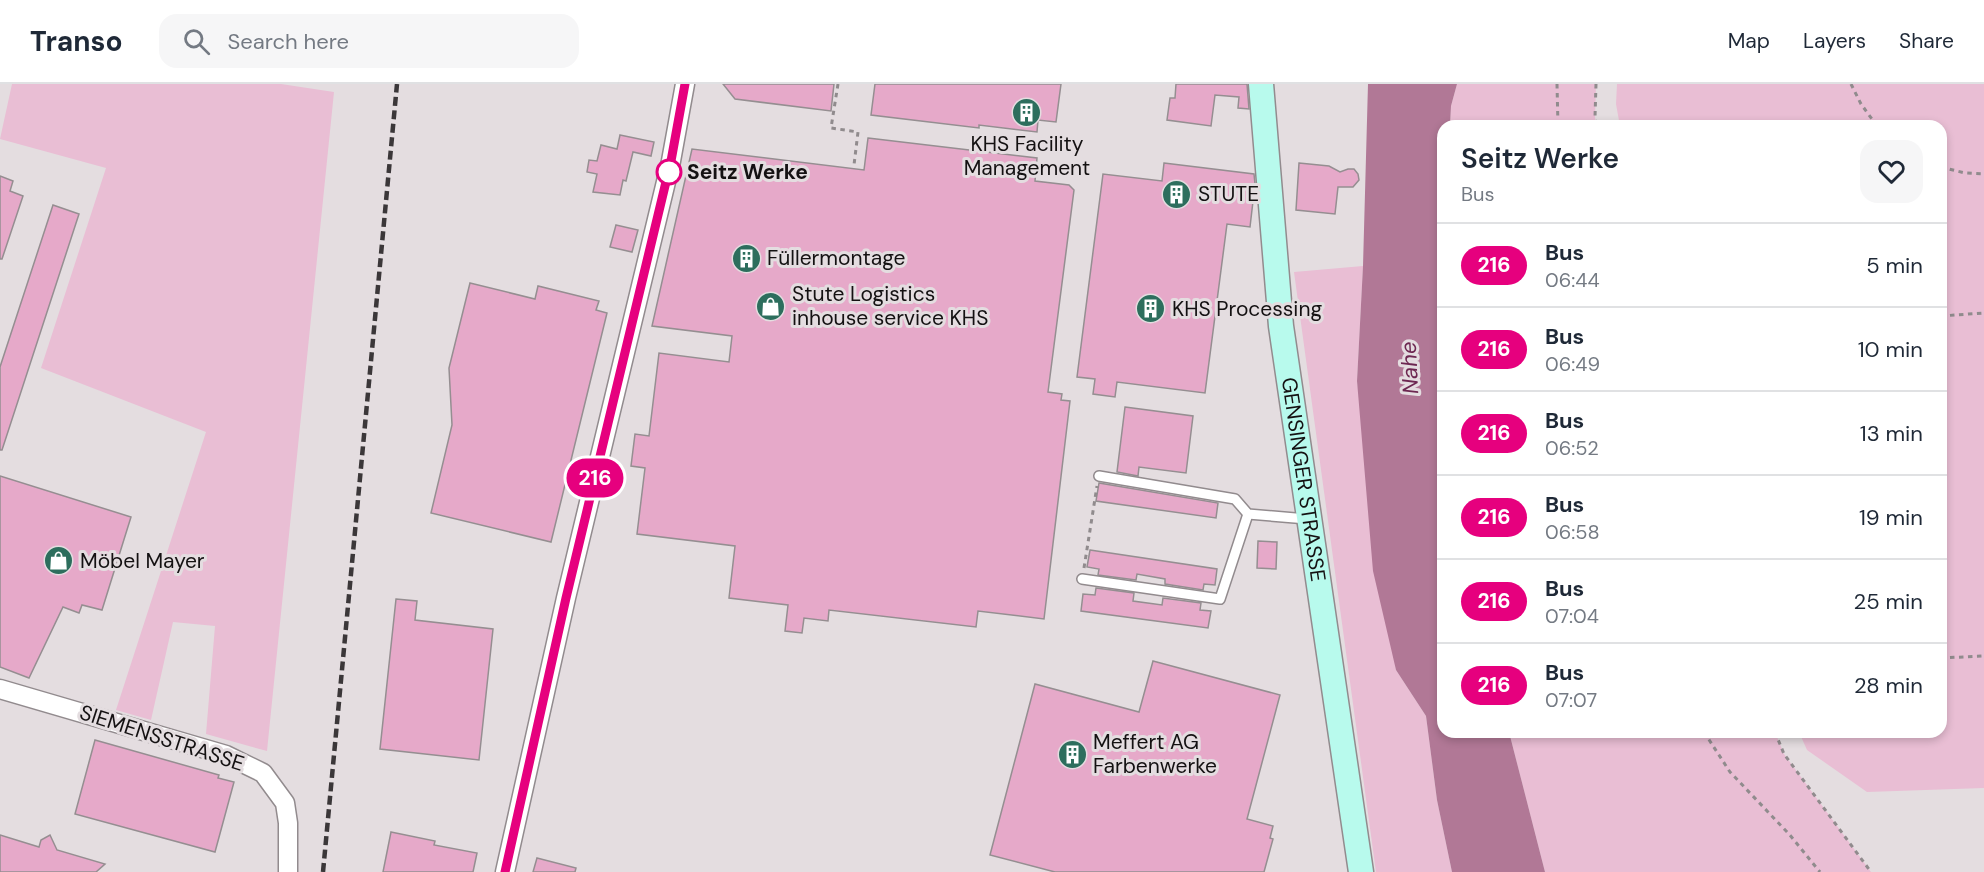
<!DOCTYPE html>
<html lang="en">
<head>
<meta charset="utf-8">
<style>
  :root { --surface:#fff; --page:#f6f6f7; --text:#1f2937; --muted:#747a83; --line:#e0e1e3 }
  body { margin:0; font-family:"DM Sans",sans-serif; background:var(--page); color:var(--text); height:100vh; display:flex; flex-direction:column; font-size:22px; white-space:nowrap }
  * { box-sizing:border-box; margin:0 }
  p { font-size:20px; color:var(--muted) }
  .icon { flex:none; width:33px; height:33px; fill:none; stroke:currentColor; stroke-width:2; stroke-linecap:round; stroke-linejoin:round }
  .map { position:relative; flex:1; overflow:hidden }
  .details { position:absolute; left:1437px; top:36px; width:510px; height:618px; display:flex; flex-direction:column; background:var(--surface); border-radius:18px; box-shadow:0 3px 9px #0003 }
  .details>* { flex:none }
  .badge { padding:0 12px; border-radius:20px; font-size:21px; line-height:39px }
  .map>.badge { position:absolute; translate:-50% -50%; box-shadow:0 0 0 3px #fff }
  .round { display:grid; place-items:center; flex:none; width:63px; height:63px; border-radius:18px; background:var(--page) }
  .overview { display:flex; align-items:center; justify-content:space-between; height:102px; padding:0 24px }
  h1 { font-size:28px; font-weight:600; line-height:45px }
  ul { padding:0; list-style:none }
  li { display:flex; align-items:center; gap:18px; height:84px; padding:0 24px; border-top:2px solid var(--line) }
  li div { flex:1 }
  li b { display:block; font-size:22px }
  li em { font-style:normal }
  li .badge { min-width:66px; font-weight:700; text-align:center }
  header { display:flex; align-items:center; gap:36px; box-sizing:border-box; height:84px; padding:0 30px; background:var(--surface); border-bottom:2px solid var(--line) }
  header strong { font-size:28px }
  nav { display:flex; gap:33px; margin-inline-start:auto; font-size:21px }
  .search { width:420px; height:54px; background:var(--page); display:flex; align-items:center; gap:15px; box-sizing:border-box; padding:0 21px; border-radius:18px; color:var(--muted); font-size:22px }
  .map>svg:first-child { display:block }
  .green { fill:#e9bed4 }
  .water { fill:#b17896 }
  .building { fill:#e6a9c9; stroke:#958e91; stroke-width:1.5 }
  .lines { fill:none; stroke-linecap:round; stroke-linejoin:round }
  .lane-casing { stroke:#928b8e; stroke-width:12 }
  .street-casing { stroke:#928b8e; stroke-width:21 }
  .secondary-casing { stroke:#928b8e; stroke-width:27 }
  .path { stroke:#908b8d; stroke-width:3; stroke-dasharray:4.5 4.5; stroke-linecap:butt }
  .lane { stroke:#fff; stroke-width:9 }
  .street { stroke:#fff; stroke-width:18 }
  .secondary { stroke:#b8faed; stroke-width:24 }
  .rail { stroke:#3b3739; stroke-width:4.5; stroke-dasharray:9 4.5; stroke-linecap:butt }
  .line-casing { stroke:#fff; stroke-width:14 }
  .line { stroke:#e6007e; stroke-width:9 }
  .stop-dot { fill:#fff; stroke:#e6007e; stroke-width:3 }
  .labels { text-anchor:middle; stroke-width:6; stroke-linejoin:round; paint-order:stroke }
  .poi-label { font-size:21px; fill:#141112; stroke:#e4dde0; text-anchor:start }
  .stop-label { font-size:21px; font-weight:bold; fill:#141112; stroke:#e4dde0; text-anchor:start }
  .street-label { font-size:21px; fill:#141112; stroke:#e4dde0 }
  .water-label { font-size:22px; font-style:italic; fill:#6d2751; stroke:#e4dde0 }
</style>
</head>
<body>
<header>
<strong>Transo</strong>
<div class="search"><svg class="icon" aria-label="search" viewBox="0 0 24 24"><circle cx="10" cy="10" r="6"/><path d="M15 15l6 6"/></svg>Search here</div>
<nav><a>Map</a><a>Layers</a><a>Share</a></nav>
</header>
<div class="map">
<svg width="1984" height="788" viewBox="0 0 1984 788">
  <rect width="100%" height="100%" fill="#e4dde0"/>
  <g class="green">
    <path d="M 12,0 L 281,0 L 334,8 L 267,667 L 206,650 L 215,542 L 173,538 L 151,636 L 116,626 L 206,348 L 41,284 L 106,84 L 0,55 Z"/>
    <path d="M 1457,0 L 1596,0 L 1595,33 L 1596,42 L 1450,42 L 1451,22 Z"/>
    <path d="M 1617,0 L 1984,0 L 1984,704 L 1867,708 L 1807,666 L 1799,648 L 1941,648 L 1941,42 L 1620,42 L 1616,20 Z"/>
    <path d="M 1363,182 L 1357,297 L 1396,586 L 1426,632 L 1437,716 L 1452,788 L 1376,788 L 1294,188 Z"/>
    <path d="M 1509,648 L 1775,648 L 1784,670 L 1871,788 L 1545,788 Z"/>
  </g>
  <path class="water" d="M 1368,0 L 1457,0 L 1451,22 L 1450,42 L 1443,42 L 1443,648 L 1509,648 L 1545,788 L 1452,788 L 1437,716 L 1426,632 L 1396,586 L 1373,487 L 1357,297 L 1363,182 Z"/>
  <g class="building">
    <path d="M 723,0 L 834,0 L 831,27 L 735,15 Z"/>
    <path d="M 875,0 L 1061,0 L 1056,38 L 1038,36 L 1037,48 L 979,41 L 979,44 L 871,31 Z"/>
    <path d="M 1176,0 L 1247,0 L 1249,25 L 1238,24 L 1239,13 L 1215,11 L 1211,42 L 1167,36 L 1170,14 L 1175,14 Z"/>
    <path d="M 620,51 L 654,58 L 651,72 L 633,68 L 626,97 L 623,96 L 620,111 L 593,108 L 597,90 L 587,88 L 589,76 L 597,77 L 601,61 L 617,65 Z"/>
    <path d="M 868,54 L 1037,74 L 1035,97 L 1069,101 L 1074,106 L 1048,308 L 1062,310 L 1061,316 L 1070,317 L 1044,535 L 978,527 L 976,543 L 829,526 L 828,537 L 804,534 L 802,549 L 785,547 L 788,521 L 729,514 L 735,462 L 637,450 L 645,384 L 631,382 L 635,350 L 649,352 L 659,269 L 729,278 L 732,252 L 652,242 L 692,65 L 864,86 Z"/>
    <path d="M 1164,79 L 1254,90 L 1255,100 L 1250,143 L 1227,140 L 1205,309 L 1117,298 L 1115,313 L 1093,310 L 1095,295 L 1077,293 L 1103,90 L 1162,97 Z"/>
    <path d="M 1299,79 L 1329,82 L 1340,88 L 1348,85 L 1354,85 L 1358,90 L 1359,96 L 1353,103 L 1338,103 L 1335,130 L 1296,126 Z"/>
    <path d="M 0,92 L 13,97 L 10,107 L 23,112 L 2,175 L 0,175 Z"/>
    <path d="M 53,121 L 79,130 L 2,366 L 0,366 L 0,283 Z"/>
    <path d="M 616,141 L 638,146 L 632,168 L 610,163 Z"/>
    <path d="M 470,199 L 535,215 L 538,202 L 599,217 L 596,226 L 607,229 L 551,458 L 431,429 L 452,341 L 449,284 Z"/>
    <path d="M 1125,323 L 1193,332 L 1186,389 L 1139,383 L 1138,392 L 1117,388 Z"/>
    <path d="M 0,392 L 131,433 L 102,526 L 82,521 L 79,529 L 63,523 L 29,594 L 0,583 Z"/>
    <path d="M 1099,399 L 1218,419 L 1216,434 L 1096,417 Z"/>
    <path d="M 1258,457 L 1277,458 L 1276,485 L 1257,484 Z"/>
    <path d="M 1090,466 L 1217,485 L 1215,501 L 1204,500 L 1203,506 L 1165,500 L 1165,495 L 1137,490 L 1136,496 L 1098,491 L 1099,485 L 1087,483 Z"/>
    <path d="M 1096,504 L 1134,509 L 1133,517 L 1162,521 L 1163,514 L 1201,519 L 1200,526 L 1211,527 L 1208,544 L 1081,527 L 1083,510 L 1095,511 Z"/>
    <path d="M 396,515 L 417,517 L 415,536 L 493,545 L 479,676 L 380,665 Z"/>
    <path d="M 1153,577 L 1280,611 L 1247,735 L 1273,742 L 1270,754 L 1273,755 L 1264,788 L 1055,788 L 990,771 L 1035,600 L 1139,628 Z"/>
    <path d="M 95,656 L 219,691 L 218,694 L 234,698 L 215,768 L 75,730 Z"/>
    <path d="M 391,748 L 435,757 L 434,761 L 477,769 L 473,788 L 383,788 Z"/>
    <path d="M 0,751 L 39,763 L 41,756 L 50,751 L 57,766 L 105,780 L 96,788 L 0,788 Z"/>
    <path d="M 537,774 L 576,784 L 575,788 L 533,788 Z"/>
  </g>
  <g class="lines">
    <defs>
      <g id="lane">
        <path d="M 1099,392 L 1235,415 L 1248,430 L 1307,435"/>
        <path d="M 1082,495 L 1220,515 L 1248,430"/>
      </g>
      <g id="street">
        <path d="M 0,605 L 226,671 L 263,689 L 285,719 L 288,739 L 288,788"/>
        <path d="M 505,788 L 566,514 L 671,77 L 685,0"/>
      </g>
      <g id="secondary">
        <path id="s1" d="M 1261,0 L 1281,242 L 1361,788"/>
      </g>
    </defs>
    <use href="#lane" class="lane-casing"/>
    <use href="#street" class="street-casing"/>
    <use href="#secondary" class="secondary-casing"/>
    <g class="path">
      <path d="M 838,0 L 831,44 L 858,48 L 854,81"/>
      <path d="M 1557,0 L 1558,42"/>
      <path d="M 1596,0 L 1595,33 L 1596,42"/>
      <path d="M 1851,0 L 1861,20 L 1877,42"/>
      <path d="M 1941,83 L 1965,89 L 1984,90"/>
      <path d="M 1941,232 L 1984,229"/>
      <path d="M 1084,484 L 1097,402"/>
      <path d="M 1941,574 L 1984,572"/>
      <path d="M 1704,648 L 1730,688 L 1789,750 L 1820,788"/>
      <path d="M 1775,648 L 1784,670 L 1871,788"/>
    </g>
    <use href="#lane" class="lane"/>
    <use href="#street" class="street"/>
    <use href="#secondary" class="secondary"/>
    <path class="rail" d="M 323,788 L 397,0"/>
  </g>
  <g class="lines">
    <defs>
      <path id="line" d="M 505,788 L 566,514 L 671,77 L 685,0"/>
    </defs>
    <use href="#line" class="line-casing"/>
    <use href="#line" class="line"/>
  </g>
  <defs>
    <symbol id="building-disc" viewBox="-11 -11 22 22"><circle r="9.5" fill="#2d6e5d" stroke="#e4dde0"/><path d="M-4-6H4V6H1V3H-1V6H-4ZM-2.5-4.3h1.7v1.8h-1.7ZM.8-4.3h1.7v1.8H.8ZM-2.5-1h1.7V.8h-1.7ZM.8-1h1.7V.8H.8Z" fill="#fff"/></symbol>
    <symbol id="shop-disc" viewBox="-11 -11 22 22"><circle r="9.5" fill="#2d6e5d" stroke="#e4dde0"/><path d="M-5-2.5h2.3a2.7 3.5 0 0 1 5.4 0H5L5.5 6h-11ZM-1.5-2.5h3a1.5 2.3 0 0 0-3 0Z" fill="#fff"/></symbol>
  </defs>
  <g fill-rule="evenodd">
    <use href="#building-disc" x="1010" y="12" width="33" height="33"/>
    <use href="#building-disc" x="1160" y="94" width="33" height="33"/>
    <use href="#building-disc" x="730" y="158" width="33" height="33"/>
    <use href="#shop-disc" x="754" y="206" width="33" height="33"/>
    <use href="#building-disc" x="1134" y="208" width="33" height="33"/>
    <use href="#shop-disc" x="42" y="460" width="33" height="33"/>
    <use href="#building-disc" x="1056" y="654" width="33" height="33"/>
  </g>
  <circle class="stop-dot" cx="669" cy="88" r="12"/>
  <g class="labels">
    <g class="poi-label">
      <text x="1027" y="67" text-anchor="middle">KHS Facility<tspan x="1027" dy="24">Management</tspan></text>
      <text x="1198" y="117">STUTE</text>
      <text x="767" y="181">Füllermontage</text>
      <text x="792" y="217">Stute Logistics<tspan x="792" dy="24">inhouse service KHS</tspan></text>
      <text x="1172" y="232">KHS Processing</text>
      <text x="80" y="484">Möbel Mayer</text>
      <text x="1093" y="665">Meffert AG<tspan x="1093" dy="24">Farbenwerke</tspan></text>
    </g>
    <g class="stop-label">
      <text x="687" y="95">Seitz Werke</text>
    </g>
    <g class="street-label">
      <text dy="7" stroke="none"><textPath href="#s1" startOffset="398">GENSINGER STRASSE</textPath></text>
      <text transform="translate(162 654) rotate(18)" y="7">SIEMENSSTRASSE</text>
    </g>
    <g class="water-label">
      <text transform="translate(1409 284) rotate(-93)" y="8">Nahe</text>
    </g>
  </g>
</svg>
<b class="badge" style="left:595px;top:394px;background:#e6007e;color:#fff">216</b>
<section class="details">
<div class="overview"><div><h1>Seitz Werke</h1><p>Bus</p></div><a class="round"><svg class="icon" aria-label="heart" viewBox="0 0 24 24"><path d="M12 20l-8-8c-3-5 5-10 8-4 3-6 11-1 8 4z"/></svg></a></div>
<ul>
<li><span class="badge" style="background:#e6007e;color:#fff">216</span><div><b>Bus</b><p>06:44</p></div><em>5 min</em></li>
<li><span class="badge" style="background:#e6007e;color:#fff">216</span><div><b>Bus</b><p>06:49</p></div><em>10 min</em></li>
<li><span class="badge" style="background:#e6007e;color:#fff">216</span><div><b>Bus</b><p>06:52</p></div><em>13 min</em></li>
<li><span class="badge" style="background:#e6007e;color:#fff">216</span><div><b>Bus</b><p>06:58</p></div><em>19 min</em></li>
<li><span class="badge" style="background:#e6007e;color:#fff">216</span><div><b>Bus</b><p>07:04</p></div><em>25 min</em></li>
<li><span class="badge" style="background:#e6007e;color:#fff">216</span><div><b>Bus</b><p>07:07</p></div><em>28 min</em></li>
</ul>
</section>
</div>
</body>
</html>
